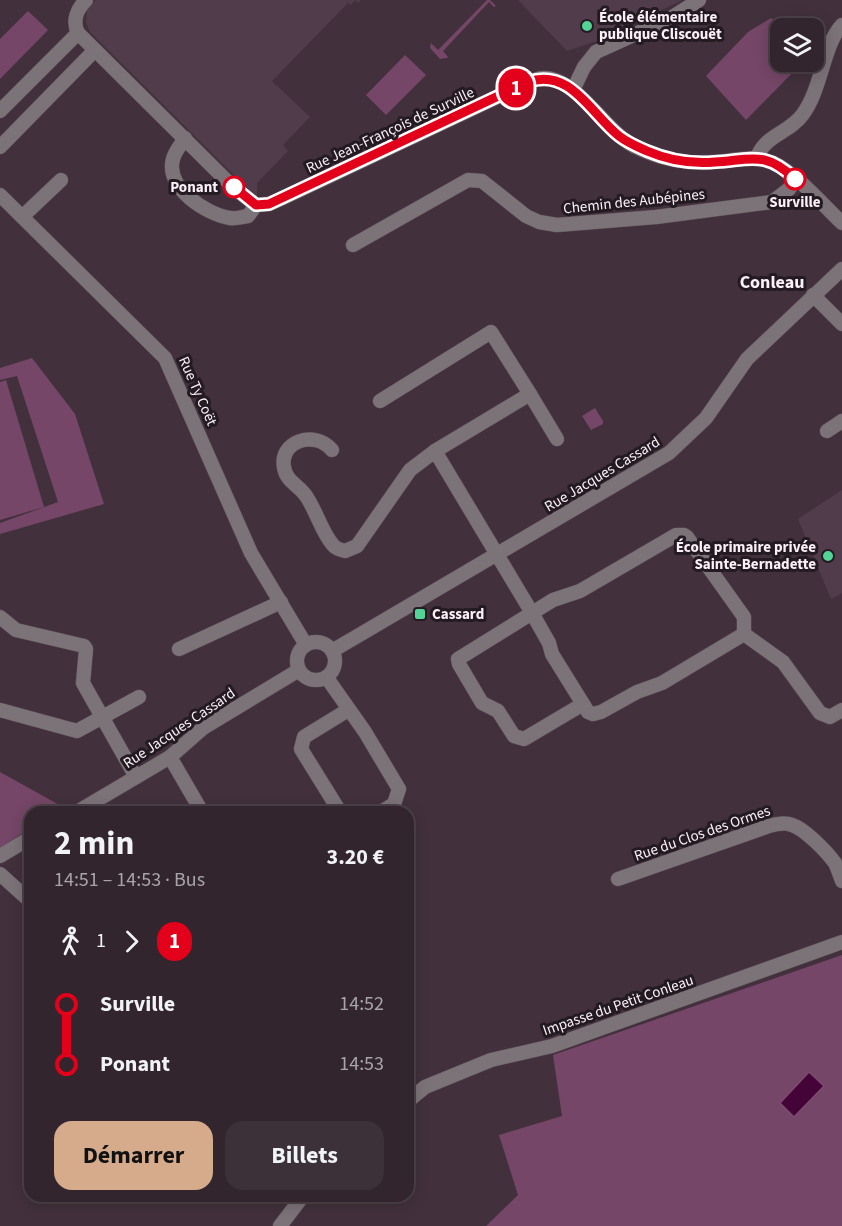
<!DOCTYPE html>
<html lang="fr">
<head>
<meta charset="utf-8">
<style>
  :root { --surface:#32252d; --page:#3d3139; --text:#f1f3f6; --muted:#a8a5aa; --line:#4d4249; --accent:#d6ab8b }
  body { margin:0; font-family:"Source Sans 3",sans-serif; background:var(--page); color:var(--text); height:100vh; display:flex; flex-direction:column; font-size:22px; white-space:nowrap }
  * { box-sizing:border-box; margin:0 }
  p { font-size:20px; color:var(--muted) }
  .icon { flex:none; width:33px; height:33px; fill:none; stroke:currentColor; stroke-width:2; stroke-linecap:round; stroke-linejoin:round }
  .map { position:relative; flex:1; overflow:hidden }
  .details { position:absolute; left:24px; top:806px; width:390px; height:396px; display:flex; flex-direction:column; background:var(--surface); border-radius:18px; box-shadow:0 3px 15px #0003,0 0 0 2px var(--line) }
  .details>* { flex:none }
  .badge { padding:0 12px; border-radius:20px; font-size:21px; line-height:39px }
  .buttons { position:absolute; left:770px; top:18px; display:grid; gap:12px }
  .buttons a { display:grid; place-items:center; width:54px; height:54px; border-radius:12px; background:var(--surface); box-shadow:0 3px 15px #0003,0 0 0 2px var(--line); font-size:30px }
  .map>.badge { position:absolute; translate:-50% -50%; box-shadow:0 0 0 3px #fff }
  .legs { display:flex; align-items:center; gap:9px; height:66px; padding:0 30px; font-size:20px }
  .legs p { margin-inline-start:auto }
  .head { display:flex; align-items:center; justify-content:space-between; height:102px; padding:0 30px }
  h1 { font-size:33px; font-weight:700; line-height:45px }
  .button { display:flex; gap:12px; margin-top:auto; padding:12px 30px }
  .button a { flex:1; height:69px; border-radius:18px; background:var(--accent); color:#111; font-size:24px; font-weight:700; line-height:69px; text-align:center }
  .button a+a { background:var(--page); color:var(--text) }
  ul { padding:0 30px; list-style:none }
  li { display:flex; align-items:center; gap:21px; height:60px; font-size:22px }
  li i { display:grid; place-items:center; width:9px; height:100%; margin:0 8px; background:currentColor }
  li i::after { content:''; width:15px; height:15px; margin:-8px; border:4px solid; border-radius:50%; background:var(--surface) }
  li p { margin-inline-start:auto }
  li:first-child i { background:linear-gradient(#0000 50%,currentColor 0) }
  li:last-child i { background:linear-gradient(currentColor 50%,#0000 0) }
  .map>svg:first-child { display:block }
  .built { fill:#513c4b }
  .green { fill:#754667 }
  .water { fill:#450437; stroke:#7c4b71; stroke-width:1.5 }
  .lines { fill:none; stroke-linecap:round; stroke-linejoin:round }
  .street-casing { stroke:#60505a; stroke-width:15 }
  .street { stroke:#7c7378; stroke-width:14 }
  .line-1-casing { stroke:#fff; stroke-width:14 }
  .line-1 { stroke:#e2001a; stroke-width:9 }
  .poi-dot { fill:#54d396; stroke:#231b21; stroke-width:2 }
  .stop-1-dot { fill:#fff; stroke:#e2001a; stroke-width:3 }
  .labels { text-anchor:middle; stroke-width:6; stroke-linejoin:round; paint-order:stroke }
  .poi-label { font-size:15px; font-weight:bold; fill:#fbf0f7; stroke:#231b21; text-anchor:start }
  .street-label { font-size:15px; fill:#fbf0f7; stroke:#231b21 }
  .stop-label { font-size:15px; font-weight:bold; fill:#fbf0f7; stroke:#231b21; text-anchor:end }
  .quarter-label { font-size:18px; font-weight:bold; fill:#fbf0f7; stroke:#231b21 }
</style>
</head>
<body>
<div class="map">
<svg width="842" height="1226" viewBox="0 0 842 1226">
  <rect width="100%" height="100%" fill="#42313c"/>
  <g class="built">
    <path d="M 96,0 L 361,0 L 358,3 L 355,0 L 351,5 L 348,3 L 272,81 L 310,117 L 283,145 L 288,151 L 257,183 L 257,198 L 90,32 L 86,22 L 87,9 Z"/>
    <path d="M 518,0 L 682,0 L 605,38 L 567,51 Z"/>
    <path d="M 842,490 L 842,593 L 831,599 L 798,519 Z"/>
  </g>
  <g class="green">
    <path d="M 487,0 L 490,0 L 496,6 L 494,7 L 489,2 L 443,51 L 448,57 L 447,58 L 440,59 L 430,48 L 431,43 L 438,50 Z"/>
    <path d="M 28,11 L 48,30 L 0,79 L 0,39 Z"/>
    <path d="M 771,18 L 783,28 L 780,28 L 780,62 L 803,62 L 746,120 L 706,76 L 748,32 Z"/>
    <path d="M 405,55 L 426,75 L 386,115 L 366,95 Z"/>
    <path d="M 32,358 L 75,414 L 104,504 L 0,534 L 0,523 L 58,502 L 17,376 L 0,380 L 0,368 Z"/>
    <path d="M 6,380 L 44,507 L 0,520 L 0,382 Z"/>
    <path d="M 595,408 L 603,421 L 603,424 L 591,430 L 582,416 Z"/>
    <path d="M 0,772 L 63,807 L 56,811 L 30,812 L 30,828 L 0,848 Z"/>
    <path d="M 842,955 L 842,1226 L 486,1226 L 518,1195 L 499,1135 L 562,1116 L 553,1055 Z"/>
  </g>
  <path class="water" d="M 809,1072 L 824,1086 L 794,1117 L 780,1103 Z"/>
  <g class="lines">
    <defs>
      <g id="street">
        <path d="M 86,0 C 77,9 72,21 78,33 L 234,188 L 256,205 L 269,204 L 285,197 L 514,89 C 523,85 534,78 544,78 C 577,78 605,131 634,146 C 658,158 687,165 714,162 C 735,161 753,154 773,163 C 795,172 824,206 842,223"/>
        <path d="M 573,90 L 584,67 L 596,52 L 671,18 L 699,0"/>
        <path d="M 0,111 L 78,33"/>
        <path d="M 185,138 C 181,145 175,151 173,159 C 165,188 206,214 230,218 C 236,219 242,217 248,216 L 256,205"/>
        <path d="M 0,147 L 95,50"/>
        <path d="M 757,158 C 764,135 790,133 803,114 C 822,88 823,45 842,25"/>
        <path d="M 0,195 L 165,358 L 251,553 L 306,645"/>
        <path d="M 23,216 L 61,180"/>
        <path d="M 353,245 L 468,180 L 482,181 L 526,216 L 539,222 L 557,225 L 656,217 L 772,202 L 789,189 L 796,179"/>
        <path d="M 813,295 L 842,324"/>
        <path d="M 530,394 L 557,439"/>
        <path d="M 380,401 L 491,332 L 530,394 L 435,451"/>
        <path d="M 827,431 L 842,421"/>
        <path d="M 332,450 C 314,429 279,442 284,467 C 286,482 299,485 306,496 C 316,510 322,533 333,545 C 336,549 341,550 345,551 L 357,546 L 410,470 L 435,451 L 532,613 L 549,643 L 552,654 L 588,712 L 593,714 L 601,712 L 637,692 L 662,683 L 744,634 L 783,662 L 820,713 L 830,717 L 842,710"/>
        <path d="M 0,617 L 16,630 L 84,646 L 86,649 L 83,683 L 136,777"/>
        <circle cx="316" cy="661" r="19"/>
        <path d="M 179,649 L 281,602"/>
        <path d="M 332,651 L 669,453 L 706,418 L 747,359 L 842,269"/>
        <path d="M 327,678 L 365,732 L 399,789 L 394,804 L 381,812"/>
        <path d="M 583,704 L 524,739 L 514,736 L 498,711 L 482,703 L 459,664 L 458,659 L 553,600 L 580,591 L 676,535 L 684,535 L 687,537 L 744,617 L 744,634"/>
        <path d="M 0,710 L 77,731 L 139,697"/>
        <path d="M 170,757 L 202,812"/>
        <path d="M 77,812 L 170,757 L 203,728 L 299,670"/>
        <path d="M 340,812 L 301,749 L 304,737 L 348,710"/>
        <path d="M 0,856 L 30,838"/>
        <path d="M 0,874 L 30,901"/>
        <path d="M 618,879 L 769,826 C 776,824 785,822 792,825 C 805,829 827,852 835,863 C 838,869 840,875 842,881"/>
        <path d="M 408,1101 L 425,1087 L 491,1060 L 552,1046 L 842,942"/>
        <path d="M 280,1226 L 303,1196"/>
      </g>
    </defs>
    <use href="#street" class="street-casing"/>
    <use href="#street" class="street"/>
  </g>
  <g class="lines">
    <defs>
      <path id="line-1" d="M 234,187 L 256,205 L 269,204 L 528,82 C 570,67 591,114 619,136 C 628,143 638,147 647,151 C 668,160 692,164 715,162 C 750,160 765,150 795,179"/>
    </defs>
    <use href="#line-1" class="line-1-casing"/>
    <use href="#line-1" class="line-1"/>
  </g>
  <g class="poi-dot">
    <circle cx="587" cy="26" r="6"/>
    <circle cx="828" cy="556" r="6"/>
    <rect x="414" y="608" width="12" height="12" rx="3"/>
  </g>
  <g class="stop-1-dot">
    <circle cx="795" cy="179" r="10"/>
    <circle cx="234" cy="187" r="10"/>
  </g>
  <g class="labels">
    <g class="poi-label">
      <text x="599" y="22">École élémentaire<tspan x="599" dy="17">publique Cliscouët</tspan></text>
      <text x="816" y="552" text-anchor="end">École primaire privée<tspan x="816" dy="17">Sainte-Bernadette</tspan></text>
      <text x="432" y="619">Cassard</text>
    </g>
    <g class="street-label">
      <text transform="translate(390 130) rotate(-25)" y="5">Rue Jean-François de Surville</text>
      <text transform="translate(634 201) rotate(-6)" y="5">Chemin des Aubépines</text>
      <text transform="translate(198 391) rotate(66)" y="5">Rue Ty Coët</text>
      <text transform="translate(602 474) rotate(-31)" y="5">Rue Jacques Cassard</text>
      <text transform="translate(179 728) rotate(-34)" y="5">Rue Jacques Cassard</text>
      <text transform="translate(702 833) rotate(-19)" y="5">Rue du Clos des Ormes</text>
      <text transform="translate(618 1005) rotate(-19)" y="5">Impasse du Petit Conleau</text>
    </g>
    <g class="stop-label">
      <text x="218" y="192">Ponant</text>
      <text x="795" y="207" text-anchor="middle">Surville</text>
    </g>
    <g class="quarter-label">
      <text x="772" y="288">Conleau</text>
    </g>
  </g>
</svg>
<div class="buttons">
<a><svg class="icon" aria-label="layers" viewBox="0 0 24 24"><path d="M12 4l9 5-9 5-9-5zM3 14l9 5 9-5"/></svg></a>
</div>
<b class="badge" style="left:516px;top:88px;background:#e2001a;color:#fff">1</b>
<section class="details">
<div class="head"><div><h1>2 min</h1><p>14:51 – 14:53 · Bus</p></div><b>3.20 €</b></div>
<div class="legs"><svg class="icon" aria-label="walk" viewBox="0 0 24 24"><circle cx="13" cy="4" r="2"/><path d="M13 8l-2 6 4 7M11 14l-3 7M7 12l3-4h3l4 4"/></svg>1<svg class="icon" aria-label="forward" viewBox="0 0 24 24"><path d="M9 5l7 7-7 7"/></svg><b class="badge" style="background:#e2001a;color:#fff">1</b></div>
<ul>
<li><i style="color:#e2001a"></i><b>Surville</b><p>14:52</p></li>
<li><i style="color:#e2001a"></i><b>Ponant</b><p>14:53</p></li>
</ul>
<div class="button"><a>Démarrer</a><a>Billets</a></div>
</section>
</div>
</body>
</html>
